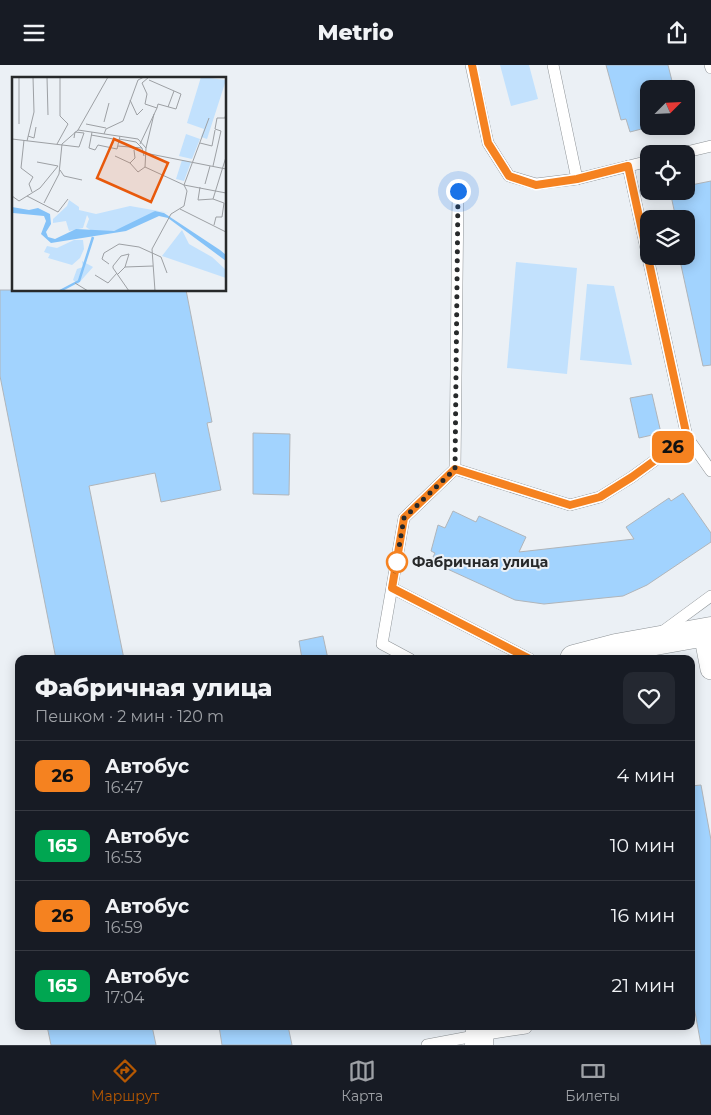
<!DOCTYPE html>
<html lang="ru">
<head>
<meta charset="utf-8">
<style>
  :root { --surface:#171b24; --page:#242831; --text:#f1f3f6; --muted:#9ea1a6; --line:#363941; --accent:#b55802 }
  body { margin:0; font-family:Montserrat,sans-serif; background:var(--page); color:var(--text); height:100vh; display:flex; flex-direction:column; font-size:19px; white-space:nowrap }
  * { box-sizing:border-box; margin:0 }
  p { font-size:16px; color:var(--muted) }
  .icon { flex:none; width:28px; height:28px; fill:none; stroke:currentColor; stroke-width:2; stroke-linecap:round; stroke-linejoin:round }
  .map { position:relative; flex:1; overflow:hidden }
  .details { position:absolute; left:15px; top:590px; width:680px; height:375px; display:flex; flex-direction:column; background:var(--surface); border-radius:10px; box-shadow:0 2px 12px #0003 }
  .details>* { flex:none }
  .badge { padding:0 10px; border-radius:8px; font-size:18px; line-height:32px }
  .needle { width:32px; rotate:66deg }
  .controls { position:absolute; left:640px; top:15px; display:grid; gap:10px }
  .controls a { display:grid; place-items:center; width:55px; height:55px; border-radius:10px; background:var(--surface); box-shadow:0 2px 12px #0003; font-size:25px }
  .you { position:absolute; width:25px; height:25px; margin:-12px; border:4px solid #fff; border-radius:50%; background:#1a73e8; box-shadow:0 0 0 8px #1a73e833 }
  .map>.badge { position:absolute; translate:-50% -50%; box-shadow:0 0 0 2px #fff }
  .round { display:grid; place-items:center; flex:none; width:52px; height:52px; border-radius:10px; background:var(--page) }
  .head { display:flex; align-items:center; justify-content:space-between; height:85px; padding:0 20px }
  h1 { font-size:24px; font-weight:800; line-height:38px }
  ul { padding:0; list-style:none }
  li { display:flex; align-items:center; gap:15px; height:70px; padding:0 20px; border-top:1px solid var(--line) }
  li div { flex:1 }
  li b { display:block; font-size:19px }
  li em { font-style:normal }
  li .badge { min-width:55px; font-weight:700; text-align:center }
  header { display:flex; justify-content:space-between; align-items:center; height:65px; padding:0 20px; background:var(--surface); font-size:22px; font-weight:800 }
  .menu { display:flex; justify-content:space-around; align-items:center; height:70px; border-top:1px solid var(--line); background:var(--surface); font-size:14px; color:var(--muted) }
  .menu a { display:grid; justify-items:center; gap:2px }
  .menu .current { color:var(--accent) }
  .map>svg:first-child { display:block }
  .green { fill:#c2e1fd }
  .building { fill:#a2d3fe; stroke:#b0b5ba }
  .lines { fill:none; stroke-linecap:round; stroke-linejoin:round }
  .lane-casing { stroke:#8e9397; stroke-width:12 }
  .street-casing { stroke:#8e9397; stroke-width:22 }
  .secondary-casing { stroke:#8e9397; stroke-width:29 }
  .lane { stroke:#fff; stroke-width:11 }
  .street { stroke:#fff; stroke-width:21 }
  .secondary { stroke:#fff; stroke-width:28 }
  .line-casing { stroke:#fff; stroke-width:11 }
  .line { stroke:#f58220; stroke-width:8 }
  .walk { stroke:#27292a; stroke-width:5; stroke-dasharray:0 9 }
  .stop-dot { fill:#fff; stroke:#f58220; stroke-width:2.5 }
  .labels { text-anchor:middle; stroke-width:4; stroke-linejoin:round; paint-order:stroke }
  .stop-label { font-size:14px; font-weight:bold; fill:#27292a; stroke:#ebf0f5; text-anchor:start }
  .inset-river { fill:none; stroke:#84c2f8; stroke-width:2.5 }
  .inset-road { fill:none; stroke:#9da0a4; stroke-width:1 }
  .view { fill:#e8590c; fill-opacity:0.15; stroke:#e8590c; stroke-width:2.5 }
  .inset-edge { fill:none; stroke:#27292a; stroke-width:2.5 }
</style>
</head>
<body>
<header><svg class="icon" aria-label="menu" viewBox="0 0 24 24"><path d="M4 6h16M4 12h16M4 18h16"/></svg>Metrio<svg class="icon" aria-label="share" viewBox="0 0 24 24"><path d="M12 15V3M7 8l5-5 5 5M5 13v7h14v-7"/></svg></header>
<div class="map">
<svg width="711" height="980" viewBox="0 0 711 980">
  <rect width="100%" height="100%" fill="#ebf0f5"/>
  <g class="green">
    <path d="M 500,0 L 529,0 L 538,34 L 511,41 Z"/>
    <path d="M 516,197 L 577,203 L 567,309 L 507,303 Z"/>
    <path d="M 587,219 L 614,221 L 632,300 L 580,295 Z"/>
  </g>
  <g class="building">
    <path d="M 606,0 L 668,0 L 674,24 L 649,24 L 649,62 L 630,67 L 626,54 L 621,55 Z"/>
    <path d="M 711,116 L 711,300 L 703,301 L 679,191 L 686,191 L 686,154 L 676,154 L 670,126 L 686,126 L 686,121 Z"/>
    <path d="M 0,225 L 186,225 L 212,357 L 207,358 L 221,425 L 161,437 L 155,408 L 89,421 L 124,594 L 56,594 L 0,311 Z"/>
    <path d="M 652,329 L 661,368 L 639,373 L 630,333 Z"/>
    <path d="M 253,368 L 290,369 L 289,430 L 253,429 Z"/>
    <path d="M 683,428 L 711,468 L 711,477 L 647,520 L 623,531 L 544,539 L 515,535 L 443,502 L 445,497 L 433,492 L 435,488 L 431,486 L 438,460 L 445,463 L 453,446 L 476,457 L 479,451 L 526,472 L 519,487 L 634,474 L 626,462 L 669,433 L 671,436 Z"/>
    <path d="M 323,571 L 328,594 L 302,594 L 299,576 Z"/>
    <path d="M 701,720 L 711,775 L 711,980 L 701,980 L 691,925 L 691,721 Z"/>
    <path d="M 47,961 L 152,961 L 156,980 L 51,980 Z"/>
    <path d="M 219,961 L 288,961 L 292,980 L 222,980 Z"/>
  </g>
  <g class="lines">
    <defs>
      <g id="lane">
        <path d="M 471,0 L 488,78 L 509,111 L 536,119 L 577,114"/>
        <path d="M 553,0 L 577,114 L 649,96"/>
        <path d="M 710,0 L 711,3"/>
        <path d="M 678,89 L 711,81"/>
        <path d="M 628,101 L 687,372 L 711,406"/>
        <path d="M 455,404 L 570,440 L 600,432 L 632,412 L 687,372"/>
        <path d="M 392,523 L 530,594"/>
        <path d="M 662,567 L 711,531"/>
        <path d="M 410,594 L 382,579 L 404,453 L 455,404 L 458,126"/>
        <path d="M 427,980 L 480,970 L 526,963"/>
      </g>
      <path id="street" d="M 704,568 L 711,604"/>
      <g id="secondary">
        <path d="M 574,594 L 616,583 L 711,566"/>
        <path d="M 479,980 L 480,961"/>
      </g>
    </defs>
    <use href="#lane" class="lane-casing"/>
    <use href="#street" class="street-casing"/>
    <use href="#secondary" class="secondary-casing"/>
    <use href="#lane" class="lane"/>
    <use href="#street" class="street"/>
    <use href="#secondary" class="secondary"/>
  </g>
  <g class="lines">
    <defs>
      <path id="line" d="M 472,0 L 488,78 L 509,111 L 536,120 L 577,114 L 628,101 L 687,372 L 632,412 L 600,432 L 570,440 L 455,404 L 404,453 L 392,523 L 530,594"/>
    </defs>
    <use href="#line" class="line-casing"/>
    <use href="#line" class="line"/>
    <path class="walk" d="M 397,497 L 395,506 L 404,453 L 455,404 L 458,126"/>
  </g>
  <circle class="stop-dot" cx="397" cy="497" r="10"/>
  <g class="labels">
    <g class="stop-label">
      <text x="412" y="502">Фабричная улица</text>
    </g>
  </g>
  <g transform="translate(12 12)">
    <rect width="214" height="214" fill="#ebf0f5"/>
    <path d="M 189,0 L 214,3 L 195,62 L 189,60 L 192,52 L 175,46 ZM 174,57 L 188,62 L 180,82 L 167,79 ZM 170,83 L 179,85 L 172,104 L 164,102 ZM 57,123 L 67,130 L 67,133 L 84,137 L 118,129 L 158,136 L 143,134 L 133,142 L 102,154 L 80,154 L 74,150 L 77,142 L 75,138 L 71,151 L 57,154 L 54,144 L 41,146 L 41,142 L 55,129 ZM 170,153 L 177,167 L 200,180 L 214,193 L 214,201 L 150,179 ZM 62,163 L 71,163 L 72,172 L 68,181 L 60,188 L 36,181 L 38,177 L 32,175 L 35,169 L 45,171 ZM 70,184 L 81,190 L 66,207 L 61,203 L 65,192 L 71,190 Z" fill="#c2e1fd"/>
    <path d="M 0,130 L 17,133 L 26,131 L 38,137 L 39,147 L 34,155 L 36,160 L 43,162 L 64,152 L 102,154 L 143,134 L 152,136 L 208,173 L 214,178 L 214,184 L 156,141 L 147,139 L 114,154 L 39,166 L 29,157 L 34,144 L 32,139 L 1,136 Z" fill="#84c2f8"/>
    <path class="inset-river" d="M 48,214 L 67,204 L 81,160"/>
    <path class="inset-road" d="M 35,0 L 36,38M 137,3 L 169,17 L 164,32 L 146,27 L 145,31M 118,23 L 125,38 L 131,32M 156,30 L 162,14M 92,45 L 97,26M 7,47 L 7,0M 74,47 L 94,51M 66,53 L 96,0M 80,55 L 77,71 L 83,73 L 86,68 L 105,72 L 108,59M 92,57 L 94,52 L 111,44 L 126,3 L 132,0M 79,58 L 107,63M 16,59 L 22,61 L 24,50M 62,61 L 63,55 L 72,56M 0,62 L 67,70 L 72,56M 107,62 L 124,65 L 130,71M 12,63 L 9,91 L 21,100 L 17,107 L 20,115M 15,64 L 22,35 L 21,0M 188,66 L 200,69 L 203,53M 45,67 L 56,47 L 48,39 L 48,0M 50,67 L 66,53 L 126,62 L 134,71 L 133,90M 128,67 L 145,31 L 133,27 L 135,17 L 130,6 L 137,0M 106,69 L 130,71 L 132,79M 134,71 L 142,37M 133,76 L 214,92M 103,79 L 118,86 L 126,95 L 133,90M 25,85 L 46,89M 118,86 L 123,81 L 122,73M 201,89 L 209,54 L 203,52 L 205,41 L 213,41 L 214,36M 133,90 L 172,108 L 175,114 L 172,129 L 159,137 L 140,172 L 143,214M 48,93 L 52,99 L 70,103M 193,107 L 198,89M 172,108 L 197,41M 172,108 L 214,116M 188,110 L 186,123 L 201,122M 0,119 L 7,124 L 28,111 L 46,89M 15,119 L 46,135 L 56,122M 32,126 L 47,97 L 50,67M 168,132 L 214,155M 202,148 L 204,140 L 210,140 L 212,126 L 201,122 L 214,80M 97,187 L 90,182 L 92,176 L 107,167 L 127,170 L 149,180 L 155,196M 113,190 L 141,189M 106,197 L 113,190 L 117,177 L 109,179 L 101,189 L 101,191 L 117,214M 83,198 L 96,206 L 105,196M 63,206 L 76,214"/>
    <path class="view" d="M 102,62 L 156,86 L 139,125 L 85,101 Z"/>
    <rect width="214" height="214" class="inset-edge"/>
  </g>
</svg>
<div class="controls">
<a><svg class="needle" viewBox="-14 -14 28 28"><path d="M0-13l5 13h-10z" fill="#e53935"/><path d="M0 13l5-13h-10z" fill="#9ea1a6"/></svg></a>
<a><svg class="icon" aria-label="locate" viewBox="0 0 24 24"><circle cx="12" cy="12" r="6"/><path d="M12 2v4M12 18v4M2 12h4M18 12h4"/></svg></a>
<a><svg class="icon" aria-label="layers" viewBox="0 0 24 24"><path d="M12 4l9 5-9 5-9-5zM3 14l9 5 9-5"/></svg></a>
</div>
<div class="you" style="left:458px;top:126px"></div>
<b class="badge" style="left:673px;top:382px;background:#f58220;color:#111">26</b>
<section class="details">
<div class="head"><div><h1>Фабричная улица</h1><p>Пешком · 2 мин · 120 m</p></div><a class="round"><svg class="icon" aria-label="heart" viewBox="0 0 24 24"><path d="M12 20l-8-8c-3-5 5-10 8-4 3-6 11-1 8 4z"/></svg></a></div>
<ul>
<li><span class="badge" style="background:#f58220;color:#111">26</span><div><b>Автобус</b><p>16:47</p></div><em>4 мин</em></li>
<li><span class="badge" style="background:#00a651;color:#fff">165</span><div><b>Автобус</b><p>16:53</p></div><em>10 мин</em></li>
<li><span class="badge" style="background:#f58220;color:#111">26</span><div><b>Автобус</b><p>16:59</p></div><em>16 мин</em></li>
<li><span class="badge" style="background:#00a651;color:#fff">165</span><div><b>Автобус</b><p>17:04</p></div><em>21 мин</em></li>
</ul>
</section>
</div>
<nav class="menu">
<a class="current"><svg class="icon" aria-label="directions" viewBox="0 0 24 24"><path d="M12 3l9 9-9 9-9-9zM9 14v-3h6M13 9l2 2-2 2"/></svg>Маршрут</a>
<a><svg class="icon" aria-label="map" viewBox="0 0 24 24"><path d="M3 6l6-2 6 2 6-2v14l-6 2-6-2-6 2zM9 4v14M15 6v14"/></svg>Карта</a>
<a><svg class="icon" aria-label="tickets" viewBox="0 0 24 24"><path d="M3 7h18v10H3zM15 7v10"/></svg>Билеты</a>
</nav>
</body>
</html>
